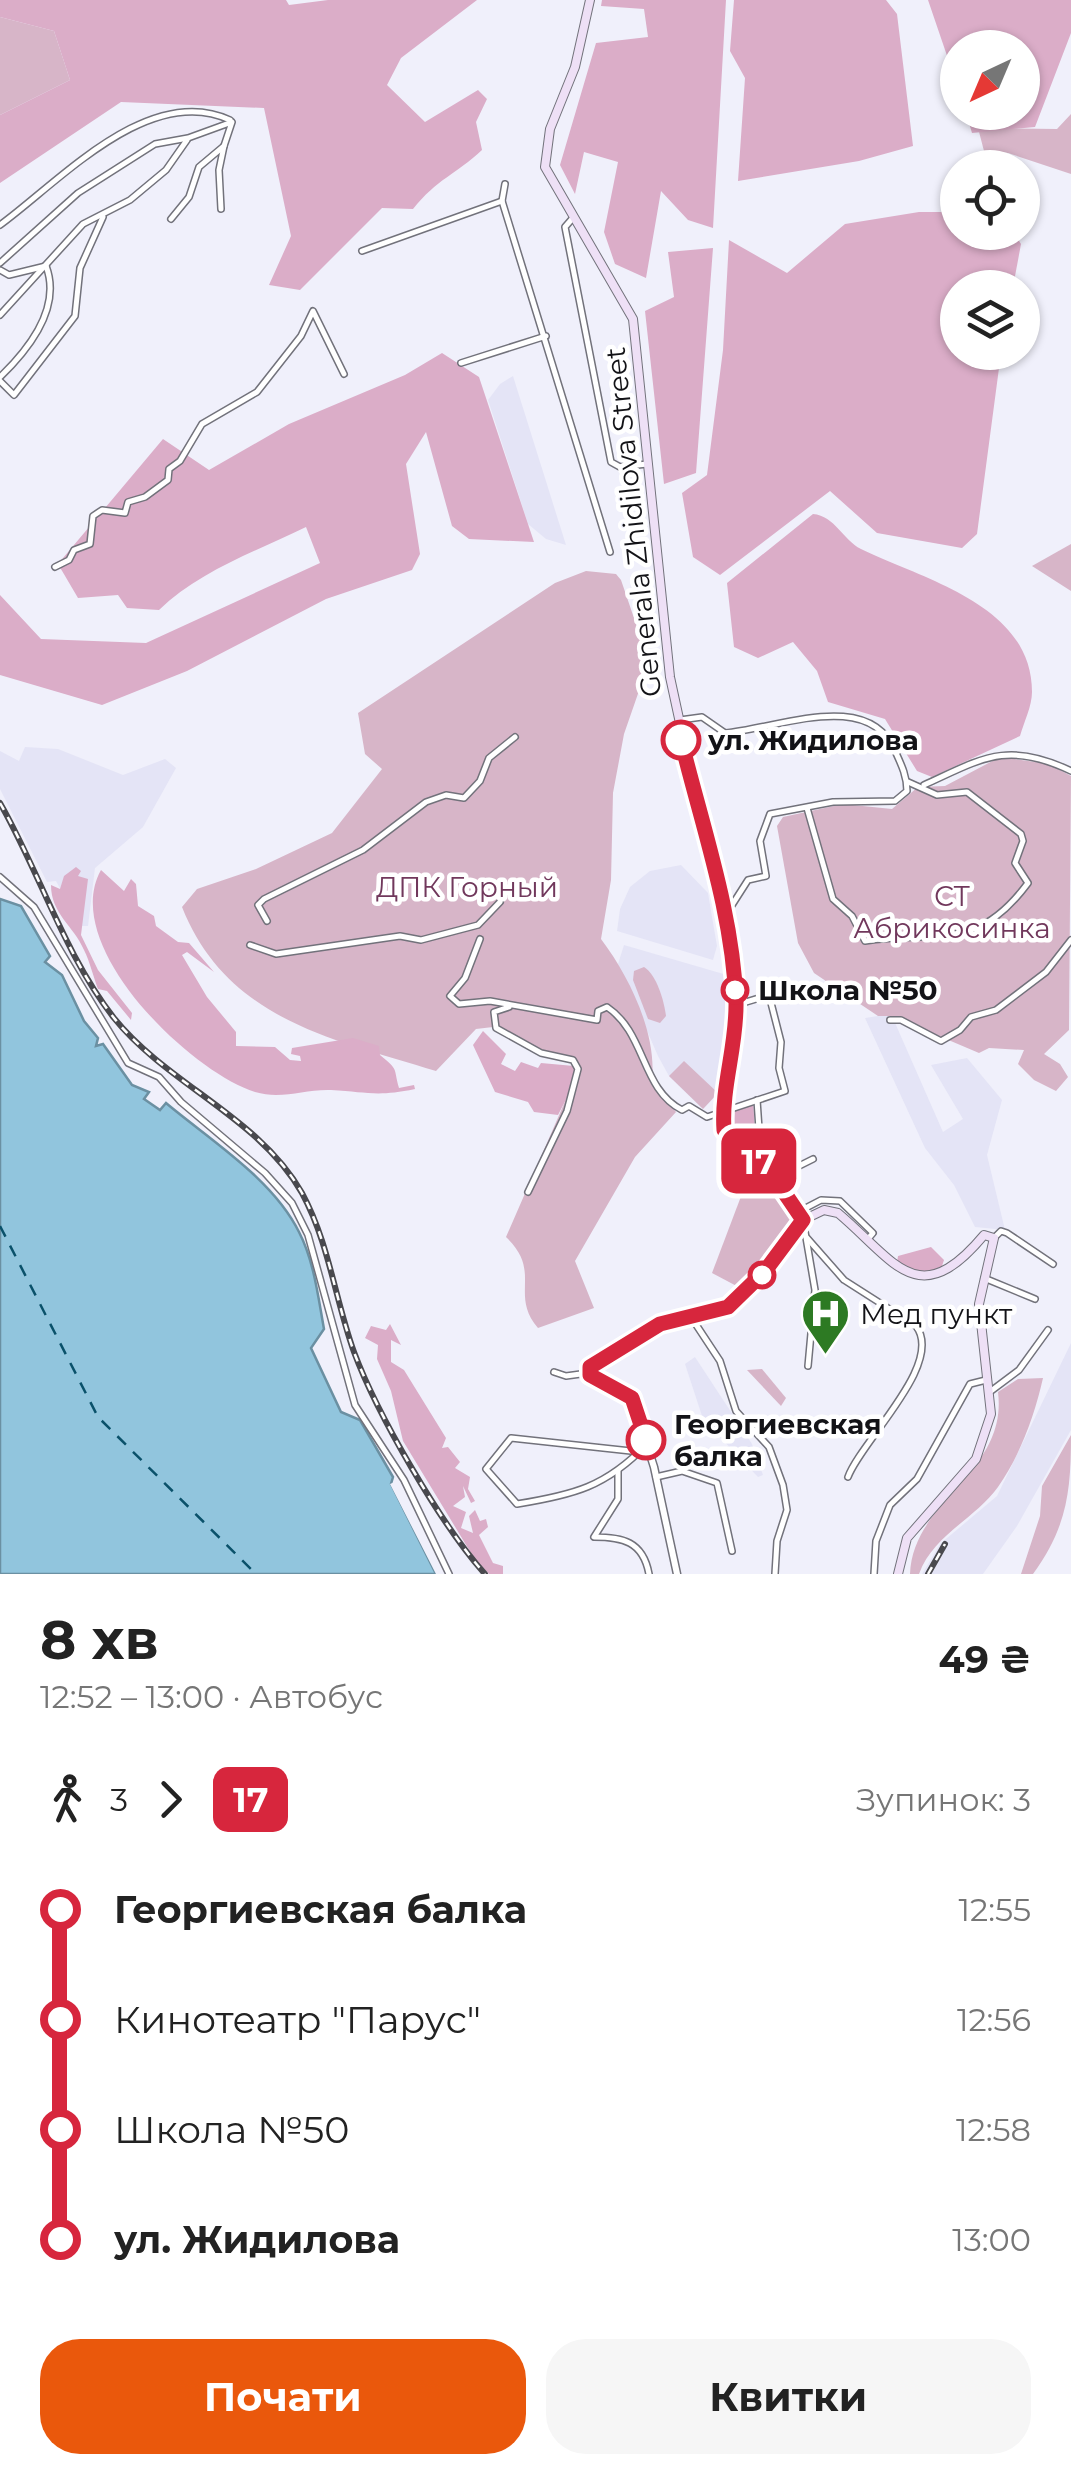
<!DOCTYPE html>
<html lang="uk">
<head>
<meta charset="utf-8">
<style>
  :root { --surface:#fff; --page:#f6f6f6; --text:#222; --muted:#767676; --accent:#ea580c }
  body { margin:0; font-family:Montserrat,sans-serif; background:var(--page); color:var(--text); height:100vh; display:flex; flex-direction:column; font-size:38px; white-space:nowrap }
  * { box-sizing:border-box; margin:0 }
  p { font-size:32px; color:var(--muted) }
  .icon { flex:none; width:55px; height:55px; fill:none; stroke:currentColor; stroke-width:2; stroke-linecap:round; stroke-linejoin:round }
  .map { position:relative; height:1574px; overflow:hidden }
  .details { display:flex; flex-direction:column; background:var(--surface); flex:1 }
  .details>* { flex:none }
  .badge { padding:0 20px; border-radius:15px; font-size:35px; line-height:65px }
  .needle { width:65px; rotate:224deg }
  .buttons { position:absolute; left:940px; top:30px; display:grid; gap:20px }
  .buttons a { display:grid; place-items:center; width:100px; height:100px; border-radius:50%; background:var(--surface); box-shadow:0 2px 8px #0004; font-size:50px }
  .map>.badge { position:absolute; translate:-50% -50%; box-shadow:0 0 0 5px #fff }
  .legs { display:flex; align-items:center; gap:15px; height:110px; padding:0 40px; font-size:32px }
  .legs p { margin-inline-start:auto }
  .head { display:flex; align-items:center; justify-content:space-between; height:170px; padding:0 40px }
  h1 { font-size:55px; font-weight:700; line-height:75px }
  .button { display:flex; gap:20px; margin-top:auto; padding:20px 40px }
  .button a { flex:1; height:115px; border-radius:40px; background:var(--accent); color:#fff; font-size:40px; font-weight:700; line-height:115px; text-align:center }
  .button a+a { background:var(--page); color:var(--text) }
  ul { padding:0 40px; list-style:none }
  li { display:flex; align-items:center; gap:35px; height:110px; font-size:38px }
  li i { display:grid; place-items:center; width:15px; height:100%; margin:0 12px; background:currentColor }
  li i::after { content:''; width:25px; height:25px; margin:-12px; border:8px solid; border-radius:50%; background:var(--surface) }
  li p { margin-inline-start:auto }
  li:first-child i { background:linear-gradient(#0000 50%,currentColor 0) }
  li:last-child i { background:linear-gradient(currentColor 50%,#0000 0) }
  .map>svg:first-child { display:block }
  .built { fill:#e4e4f6 }
  .green { fill:#d7b5c8 }
  .forest { fill:#dbadc8 }
  .water { fill:#91c5dd; stroke:#6b90a2; stroke-width:2.5 }
  .pier { fill:#f0f0fb }
  .lines { fill:none; stroke-linecap:round; stroke-linejoin:round }
  .ferry { stroke:#0a516a; stroke-width:2.5; stroke-dasharray:12 10; stroke-linecap:butt }
  .minor-casing { stroke:#72727b; stroke-width:8 }
  .tertiary-casing { stroke:#72727b; stroke-width:9 }
  .secondary-casing { stroke:#72727b; stroke-width:10 }
  .minor { stroke:#fff; stroke-width:5 }
  .tertiary { stroke:#fff; stroke-width:6 }
  .secondary { stroke:#eee0f6; stroke-width:8 }
  .rail-casing { stroke:#49494e; stroke-width:6 }
  .rail { stroke:#fff; stroke-width:2.5; stroke-dasharray:8; stroke-linecap:butt }
  .line-1-casing { stroke:#fff; stroke-width:22 }
  .line-1 { stroke:#d7263d; stroke-width:15 }
  .stop-1-dot { fill:#fff; stroke:#d7263d; stroke-width:5 }
  .labels { text-anchor:middle; stroke-width:9; stroke-linejoin:round; paint-order:stroke }
  .street-label { font-size:28px; fill:#131317; stroke:#fff }
  .stop-label { font-size:28px; font-weight:bold; fill:#131317; stroke:#fff; text-anchor:start }
  .park-label { font-size:28px; fill:#71385c; stroke:#fff }
  .poi-label { font-size:28px; fill:#131317; stroke:#fff; text-anchor:start }
</style>
</head>
<body>
<div class="map">
<svg width="1071" height="1574" viewBox="0 0 1071 1574">
  <rect width="100%" height="100%" fill="#f0f0fb"/>
  <g class="built">
    <path d="M 513,376 L 566,545 L 546,539 L 528,524 L 488,400 L 500,384 Z"/>
    <path d="M 25,747 L 58,749 L 123,775 L 165,759 L 176,768 L 143,827 L 95,868 L 88,926 L 80,926 L 56,881 L 47,882 L 0,789 L 0,751 L 19,761 Z"/>
    <path d="M 681,865 L 708,893 L 717,946 L 713,960 L 617,931 L 620,909 L 630,887 L 650,871 Z"/>
    <path d="M 624,945 L 727,975 L 729,1048 L 718,1093 L 703,1109 L 669,1076 L 658,1056 L 618,964 Z"/>
    <path d="M 878,1016 L 892,1016 L 943,1132 L 963,1119 L 931,1065 L 967,1058 L 1002,1100 L 987,1155 L 1005,1230 L 975,1227 L 954,1185 L 925,1148 L 865,1018 Z"/>
    <path d="M 1071,1343 L 1071,1430 L 1017,1526 L 983,1574 L 922,1574 L 940,1544 L 997,1496 Z"/>
    <path d="M 695,1357 L 752,1444 L 763,1475 L 758,1477 L 703,1419 L 685,1364 Z"/>
  </g>
  <g class="green">
    <path d="M 0,17 L 54,31 L 70,80 L 0,115 Z"/>
    <path d="M 1071,114 L 1071,174 L 1008,153 L 984,151 L 978,128 L 1057,129 Z"/>
    <path d="M 1071,544 L 1071,591 L 1032,566 Z"/>
    <path d="M 586,571 L 616,574 L 621,580 L 649,662 L 624,734 L 613,793 L 611,880 L 601,939 C 629,976 657,1033 652,1080 L 676,1112 L 635,1157 L 575,1261 L 594,1308 L 538,1328 C 509,1294 543,1272 506,1237 L 570,1090 L 573,1061 L 533,1050 L 493,1027 L 476,1029 L 436,1071 C 332,1039 227,1020 182,907 L 197,889 L 256,869 L 332,833 L 382,769 L 365,754 L 358,713 L 555,583 Z"/>
    <path d="M 1000,757 L 1049,764 L 1071,776 L 1069,1030 L 1044,1054 L 1060,1064 L 1068,1077 L 1056,1091 L 1034,1080 L 1018,1064 L 1024,1050 L 989,1048 L 979,1053 L 892,1016 L 878,1016 L 814,973 L 798,943 L 777,826 L 783,817 L 843,804 L 892,809 L 918,787 L 945,786 Z"/>
    <path d="M 644,967 C 657,975 664,1001 666,1016 L 660,1023 L 648,1019 L 633,980 L 634,971 Z"/>
    <path d="M 684,1061 L 718,1093 L 703,1109 L 669,1076 Z"/>
    <path d="M 754,1162 L 765,1171 L 798,1223 L 746,1291 L 712,1273 Z"/>
    <path d="M 762,1369 L 786,1398 L 781,1406 L 747,1370 Z"/>
    <path d="M 1043,1378 C 1035,1414 1020,1456 998,1487 C 975,1519 933,1535 919,1574 L 910,1574 C 913,1499 1008,1473 998,1392 L 1018,1379 Z"/>
    <path d="M 1071,1435 C 1071,1492 1067,1527 1033,1574 L 1021,1574 L 1040,1516 L 1042,1486 Z"/>
  </g>
  <g class="forest">
    <path d="M 0,0 L 286,0 L 289,5 L 328,0 L 477,0 L 401,58 L 387,85 L 425,122 L 478,90 L 487,99 L 476,122 L 482,150 C 455,175 437,179 413,209 L 382,208 L 300,290 L 269,285 L 291,236 L 264,108 L 121,102 L 0,183 L 0,115 L 70,80 L 54,31 L 0,17 Z"/>
    <path d="M 602,0 L 726,0 L 713,228 L 688,220 L 661,191 L 646,278 L 615,264 L 604,232 L 618,162 L 584,152 L 575,194 L 560,165 L 596,43 L 648,37 L 644,9 L 601,6 Z"/>
    <path d="M 734,0 L 886,0 L 897,14 L 913,146 L 859,161 L 738,181 L 745,78 L 730,51 Z"/>
    <path d="M 928,0 L 1071,0 L 1071,33 L 1035,127 L 972,133 L 966,113 L 1022,112 L 1022,48 L 958,48 L 957,85 Z"/>
    <path d="M 919,212 L 957,212 L 958,232 L 1014,233 L 1021,244 L 1013,287 L 958,288 L 958,352 L 1001,353 L 977,534 L 962,548 L 877,533 L 830,491 L 720,575 L 693,557 L 682,493 L 707,475 L 723,350 L 729,240 L 787,273 L 845,224 Z"/>
    <path d="M 713,248 L 696,473 L 664,484 L 645,311 L 674,297 L 668,252 Z"/>
    <path d="M 442,353 L 479,377 L 534,542 L 469,539 L 452,526 L 426,432 L 406,464 L 420,554 L 412,570 L 326,599 L 187,671 L 102,705 L 0,675 L 0,595 L 41,639 L 146,643 L 320,563 L 306,527 C 257,551 199,571 159,610 L 127,608 L 118,595 L 78,598 L 58,564 L 163,439 L 209,470 L 289,424 L 405,375 Z"/>
    <path d="M 813,514 C 835,516 843,540 861,549 C 925,580 1032,605 1032,692 C 1032,706 1024,722 1020,736 L 932,777 L 917,771 L 885,719 L 828,702 L 817,671 L 793,642 L 758,658 L 734,647 L 727,583 Z"/>
    <path d="M 76,867 L 81,871 L 78,876 L 88,879 L 81,935 L 98,970 L 132,1013 L 131,1020 L 107,991 L 98,989 C 93,976 90,962 84,950 C 74,926 51,914 51,885 L 60,889 L 64,876 Z"/>
    <path d="M 101,870 L 124,891 L 131,879 L 136,884 L 138,906 L 154,916 L 156,926 L 178,942 L 189,943 L 214,972 L 187,952 L 182,955 L 207,997 L 236,1032 L 236,1046 L 275,1047 L 290,1060 L 301,1061 L 300,1056 L 291,1054 L 292,1048 L 353,1038 L 379,1046 L 380,1055 C 399,1071 393,1066 399,1088 L 414,1085 L 415,1089 C 377,1097 367,1092 331,1090 C 304,1089 282,1100 255,1092 C 189,1071 59,945 101,870 Z"/>
    <path d="M 483,1031 L 506,1054 L 501,1064 L 515,1071 L 521,1062 L 538,1068 L 541,1063 L 574,1066 L 574,1084 L 558,1115 L 534,1112 L 528,1102 L 495,1092 L 473,1045 Z"/>
    <path d="M 753,1102 L 755,1129 L 767,1165 L 728,1138 L 728,1111 Z"/>
    <path d="M 931,1247 L 944,1260 L 941,1269 L 923,1273 L 897,1263 L 898,1256 Z"/>
    <path d="M 390,1324 L 401,1345 L 391,1340 L 391,1362 L 404,1370 L 446,1438 L 442,1448 L 448,1447 L 460,1462 L 455,1468 L 470,1477 L 468,1489 L 475,1501 L 471,1503 L 463,1486 L 465,1497 L 453,1506 L 466,1512 L 461,1528 L 473,1533 L 469,1516 L 475,1510 L 480,1521 L 486,1519 L 488,1527 L 479,1535 L 493,1563 L 503,1566 L 503,1574 L 489,1574 L 474,1558 L 403,1441 L 391,1391 L 377,1359 L 378,1345 L 365,1338 L 371,1326 L 386,1330 Z"/>
  </g>
  <path class="water" d="M 0,899 L 21,906 L 50,956 L 45,962 L 62,975 L 84,1021 L 98,1038 L 96,1046 L 103,1044 L 132,1085 L 149,1092 L 144,1099 L 160,1110 L 166,1103 C 210,1140 273,1179 299,1232 C 314,1261 318,1296 324,1329 L 311,1348 L 341,1412 L 360,1420 L 393,1477 L 391,1484 L 436,1574 L 0,1574 Z"/>
  <path class="pier" d="M 397,1481 L 396,1483 L 441,1574 L 436,1574 L 390,1484 Z"/>
  <g class="lines">
    <path class="ferry" d="M 0,1226 L 98,1417 L 256,1574"/>
    <defs>
      <g id="minor">
        <path d="M 505,184 L 502,201 L 610,552"/>
        <path d="M 221,209 L 219,170 L 224,146"/>
        <path d="M 572,219 L 565,227 L 611,462 L 620,467 L 647,464"/>
        <path d="M 0,225 C 59,182 149,82 230,120"/>
        <path d="M 362,251 L 502,201"/>
        <path d="M 0,263 L 78,193 L 155,144 L 188,138 L 232,122 L 224,146 L 199,167 L 189,197 L 171,219"/>
        <path d="M 0,270 L 9,275 L 46,266"/>
        <path d="M 0,315 L 83,224 L 130,200 L 166,170 L 187,140"/>
        <path d="M 461,363 L 546,336"/>
        <path d="M 0,377 C 29,349 62,308 46,266"/>
        <path d="M 0,381 L 14,395 L 75,316 L 80,268 L 103,217"/>
        <path d="M 55,567 L 69,560 L 74,550 L 90,544 L 93,516 L 102,510 L 125,513 L 128,502 L 145,497 L 168,480 L 169,469 L 180,461 L 202,424 L 257,392 L 301,336 L 313,311 L 344,374"/>
        <path d="M 680,720 L 702,717 L 725,733 C 777,729 870,687 896,753 C 902,766 907,777 907,791 L 895,801 L 833,802 L 770,814 L 760,841 L 766,876 L 748,880 L 725,916"/>
        <path d="M 924,785 C 981,759 1007,740 1071,771"/>
        <path d="M 807,808 L 833,899 L 852,916 L 865,941 C 939,930 976,953 1028,883 L 1015,863 L 1023,841 L 1021,834 L 967,792 L 937,795 L 908,782"/>
        <path d="M 0,877 L 34,907 L 128,1063 L 159,1077 L 181,1102 L 265,1173 L 292,1203 L 308,1235 L 355,1405 L 404,1480 L 449,1574"/>
        <path d="M 267,921 L 258,905 L 264,899 L 363,850 L 426,802 L 446,795 L 464,798 L 480,781 L 489,758 L 515,737"/>
        <path d="M 480,939 L 465,978 L 450,996 L 459,1004 L 490,1001 L 597,1020 L 598,1011 L 607,1007 C 646,1033 641,1089 682,1110 L 689,1106 L 707,1117 L 785,1091 L 779,1068 L 781,1042 L 769,995 L 736,1005"/>
        <path d="M 250,945 L 276,954 L 400,936 L 421,940 L 478,925 L 500,902"/>
        <path d="M 509,1007 L 494,1012 L 496,1028 L 541,1053 L 573,1060 L 578,1069 L 567,1111 L 528,1192"/>
        <path d="M 890,1020 L 901,1020 L 941,1041 L 960,1030 L 971,1017 L 996,1010 L 1046,972 L 1071,940"/>
        <path d="M 757,1100 L 759,1129 L 782,1175"/>
        <path d="M 779,1176 L 813,1159"/>
        <path d="M 798,1212 L 821,1200 L 840,1201 L 873,1233 L 867,1240"/>
        <path d="M 803,1220 L 815,1290 L 808,1366"/>
        <path d="M 807,1238 L 844,1280 L 916,1326 C 945,1364 861,1441 848,1477"/>
        <path d="M 994,1238 L 1001,1231 L 1007,1233 L 1053,1264"/>
        <path d="M 984,1278 L 1035,1299"/>
        <path d="M 691,1317 L 720,1361 L 736,1411 L 769,1447 L 783,1485 L 787,1510 L 777,1541 L 775,1574"/>
        <path d="M 554,1372 L 566,1376 L 588,1373"/>
        <path d="M 991,1391 L 1019,1370 L 1048,1330"/>
        <path d="M 640,1452 L 511,1438 L 486,1469 L 517,1504 C 573,1495 606,1487 647,1444"/>
        <path d="M 618,1471 L 618,1499 L 594,1537 C 622,1537 643,1541 649,1574"/>
        <path d="M 656,1477 L 682,1471 L 717,1483 L 732,1551"/>
        <path d="M 874,1574 L 876,1541 L 890,1505 L 917,1479 L 970,1384 L 986,1380"/>
      </g>
      <path id="tertiary" d="M 677,1574 L 654,1467 L 632,1398 L 594,1379 L 588,1370 L 660,1324 L 728,1307 L 741,1298 L 803,1220"/>
      <path id="secondary" d="M 590,0 L 575,67 L 550,129 L 545,167 L 633,319 L 670,677 L 733,968 L 736,1038 L 724,1131 L 735,1146 L 769,1170 L 803,1220 L 824,1210 L 838,1213 C 895,1261 918,1314 984,1235 L 994,1238 L 979,1304 L 991,1414 L 976,1459 L 907,1538 L 898,1574"/>
    </defs>
    <use href="#minor" class="minor-casing"/>
    <use href="#tertiary" class="tertiary-casing"/>
    <use href="#secondary" class="secondary-casing"/>
    <use href="#minor" class="minor"/>
    <use href="#tertiary" class="tertiary"/>
    <use href="#secondary" class="secondary"/>
    <defs>
      <g id="rail">
        <path d="M 0,803 C 40,873 64,954 114,1018 C 168,1085 259,1117 302,1193 C 329,1243 335,1299 354,1352 C 377,1414 441,1525 485,1574"/>
        <path d="M 928,1574 L 945,1544"/>
      </g>
    </defs>
    <use href="#rail" class="rail-casing"/>
    <use href="#rail" class="rail"/>
  </g>
  <g class="lines">
    <defs>
      <path id="line-1" d="M 646,1440 L 632,1398 L 590,1375 L 590,1367 L 660,1324 L 728,1307 L 765,1271 L 803,1220 L 769,1170 L 735,1146 L 724,1130 C 721,1087 737,1046 736,1002 C 733,913 702,826 681,740"/>
    </defs>
    <use href="#line-1" class="line-1-casing"/>
    <use href="#line-1" class="line-1"/>
  </g>
  <defs>
    <symbol id="hospital-pin" viewBox="-11 -11 22 30"><path d="M0 17L-7.5 6A9.5 9.5 0 1 1 7.5 6Z" fill="#2d7a23" stroke="#fff"/><path d="M-5-5h3v3.5h4V-5h3V5h-3V1.5h-4V5h-3Z" fill="#fff"/></symbol>
  </defs>
  <g fill-rule="evenodd">
    <use href="#hospital-pin" x="798" y="1286" width="55" height="75"/>
  </g>
  <g class="stop-1-dot">
    <circle cx="681" cy="740" r="18"/>
    <circle cx="735" cy="990" r="12"/>
    <circle cx="762" cy="1275" r="12"/>
    <circle cx="646" cy="1440" r="18"/>
  </g>
  <g class="labels">
    <g class="street-label">
      <text transform="translate(633 522) rotate(-96)" y="10">Generala Zhidilova Street</text>
    </g>
    <g class="stop-label">
      <text x="708" y="750">ул. Жидилова</text>
      <text x="758" y="1000">Школа №50</text>
      <text x="674" y="1434">Георгиевская<tspan x="674" dy="32">балка</tspan></text>
    </g>
    <g class="park-label">
      <text x="467" y="897">ДПК Горный</text>
      <text x="952" y="906">СТ<tspan x="952" dy="32">Абрикосинка</tspan></text>
    </g>
    <g class="poi-label">
      <text x="860" y="1324">Мед пункт</text>
    </g>
  </g>
</svg>
<div class="buttons">
<a><svg class="needle" viewBox="-14 -14 28 28"><path d="M0-13l5 13h-10z" fill="#e53935"/><path d="M0 13l5-13h-10z" fill="#767676"/></svg></a>
<a><svg class="icon" aria-label="locate" viewBox="0 0 24 24"><circle cx="12" cy="12" r="6"/><path d="M12 2v4M12 18v4M2 12h4M18 12h4"/></svg></a>
<a><svg class="icon" aria-label="layers" viewBox="0 0 24 24"><path d="M12 4l9 5-9 5-9-5zM3 14l9 5 9-5"/></svg></a>
</div>
<b class="badge" style="left:759px;top:1161px;background:#d7263d;color:#fff">17</b>
</div>
<section class="details">
<div class="head"><div><h1>8 хв</h1><p>12:52 – 13:00 · Автобус</p></div><b>49 ₴</b></div>
<div class="legs"><svg class="icon" aria-label="walk" viewBox="0 0 24 24"><circle cx="13" cy="4" r="2"/><path d="M13 8l-2 6 4 7M11 14l-3 7M7 12l3-4h3l4 4"/></svg>3<svg class="icon" aria-label="forward" viewBox="0 0 24 24"><path d="M9 5l7 7-7 7"/></svg><b class="badge" style="background:#d7263d;color:#fff">17</b><p>Зупинок: 3</p></div>
<ul>
<li><i style="color:#d7263d"></i><b>Георгиевская балка</b><p>12:55</p></li>
<li><i style="color:#d7263d"></i><span>Кинотеатр &quot;Парус&quot;</span><p>12:56</p></li>
<li><i style="color:#d7263d"></i><span>Школа №50</span><p>12:58</p></li>
<li><i style="color:#d7263d"></i><b>ул. Жидилова</b><p>13:00</p></li>
</ul>
<div class="button"><a>Почати</a><a>Квитки</a></div>
</section>
</body>
</html>
